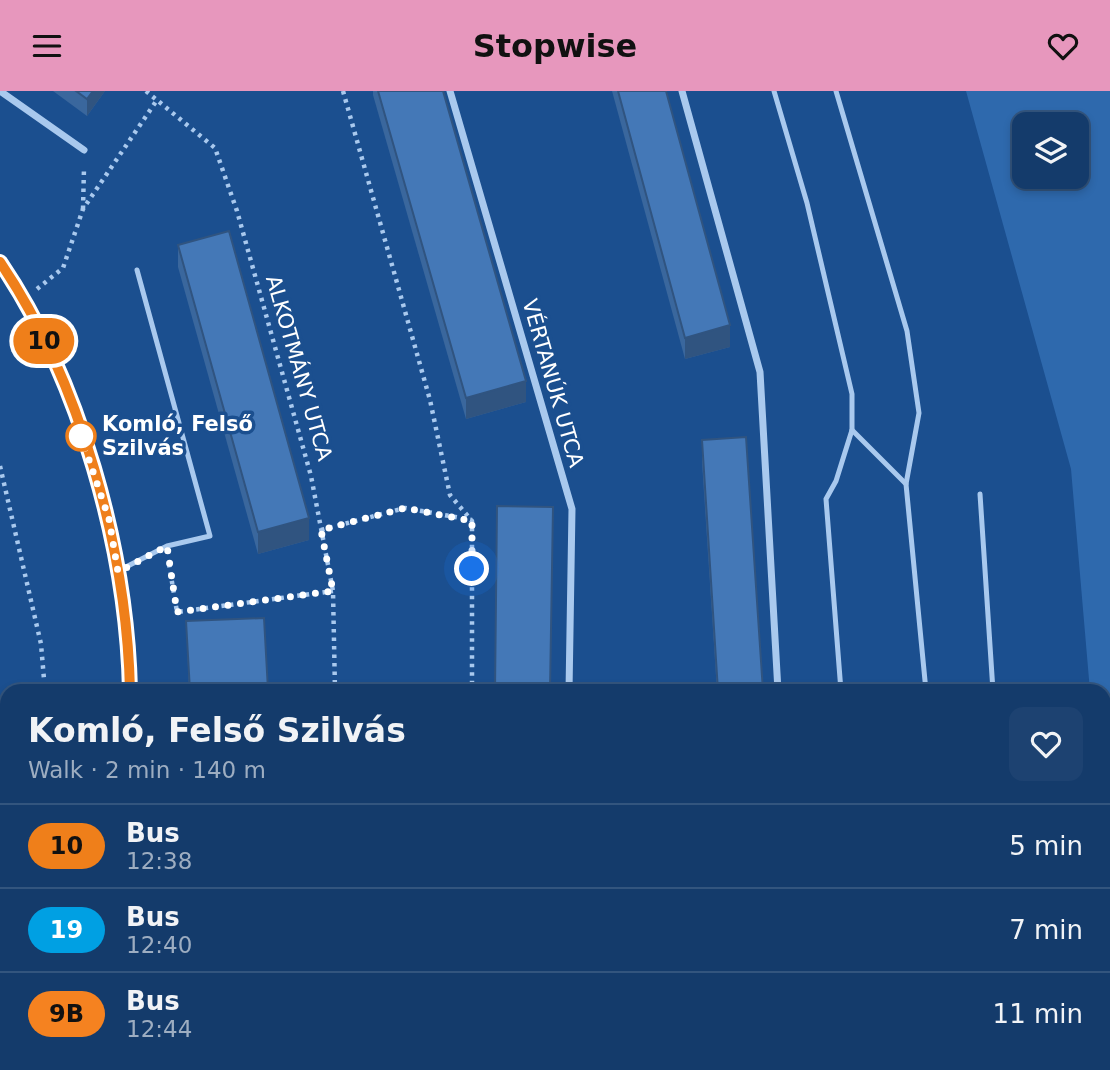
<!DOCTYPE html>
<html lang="en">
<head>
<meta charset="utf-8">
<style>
  :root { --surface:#143b6b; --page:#1d4271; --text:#f1f3f6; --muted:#9dadc1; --line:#33557e; --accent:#e797bd }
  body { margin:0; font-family:"DejaVu Sans",sans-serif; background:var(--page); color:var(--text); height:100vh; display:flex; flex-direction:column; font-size:26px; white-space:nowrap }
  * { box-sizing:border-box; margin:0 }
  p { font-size:23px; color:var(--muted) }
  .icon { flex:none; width:38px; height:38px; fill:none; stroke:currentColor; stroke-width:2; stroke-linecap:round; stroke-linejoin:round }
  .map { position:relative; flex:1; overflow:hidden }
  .details { position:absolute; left:0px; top:593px; width:1111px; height:387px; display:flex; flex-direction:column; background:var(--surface); border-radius:21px 21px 0 0; box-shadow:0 4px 10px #0003,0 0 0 2px var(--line) }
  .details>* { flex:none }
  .badge { padding:0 14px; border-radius:23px; font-size:24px; line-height:46px }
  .tools { position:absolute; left:1012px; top:21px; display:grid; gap:14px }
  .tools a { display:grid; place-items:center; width:77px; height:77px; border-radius:14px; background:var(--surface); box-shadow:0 4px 10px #0003,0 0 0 2px var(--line); font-size:35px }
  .you { position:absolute; width:35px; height:35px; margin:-18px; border:5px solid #fff; border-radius:50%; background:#1a73e8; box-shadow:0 0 0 10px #1a73e833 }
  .map>.badge { position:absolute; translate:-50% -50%; box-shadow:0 0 0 4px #fff }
  .round { display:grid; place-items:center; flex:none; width:74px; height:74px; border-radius:14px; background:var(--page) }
  .summary { display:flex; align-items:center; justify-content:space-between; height:119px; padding:0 28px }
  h1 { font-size:33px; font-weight:800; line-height:52px }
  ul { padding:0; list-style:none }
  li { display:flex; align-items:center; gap:21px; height:84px; padding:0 28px; border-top:2px solid var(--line) }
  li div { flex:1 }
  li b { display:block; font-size:26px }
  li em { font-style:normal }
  li .badge { min-width:77px; font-weight:700; text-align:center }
  header { display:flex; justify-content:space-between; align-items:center; height:91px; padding:0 28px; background:var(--accent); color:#111; font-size:32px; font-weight:800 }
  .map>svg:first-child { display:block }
  .green { fill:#2e69ad; fill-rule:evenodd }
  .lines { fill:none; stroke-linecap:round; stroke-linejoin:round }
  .path { stroke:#a9c9ee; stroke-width:4.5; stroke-dasharray:3.5 5; stroke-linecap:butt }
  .lane { stroke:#a9c9ee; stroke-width:5 }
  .street { stroke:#a9c9ee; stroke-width:7 }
  .wall { fill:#3a679d }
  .shaded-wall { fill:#305480 }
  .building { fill:#4478b7; stroke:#305480; stroke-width:2 }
  .line-casing { stroke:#fff; stroke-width:16 }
  .line { stroke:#ef7f1a; stroke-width:10 }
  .walk { stroke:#fff; stroke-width:7; stroke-dasharray:0 12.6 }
  .stop-dot { fill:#fff; stroke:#ef7f1a; stroke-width:3.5 }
  .labels { text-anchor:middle; stroke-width:7; stroke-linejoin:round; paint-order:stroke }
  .street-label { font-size:21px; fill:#fff; stroke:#1b4f8f }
  .stop-label { font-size:21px; font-weight:bold; fill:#fff; stroke:#1b4f8f; text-anchor:start }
</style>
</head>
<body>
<header><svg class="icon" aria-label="menu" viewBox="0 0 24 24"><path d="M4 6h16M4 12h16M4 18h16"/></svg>Stopwise<svg class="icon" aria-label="heart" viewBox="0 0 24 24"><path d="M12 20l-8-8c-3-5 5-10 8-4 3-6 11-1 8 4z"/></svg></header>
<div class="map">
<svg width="1110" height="979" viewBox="0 0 1110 979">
  <rect width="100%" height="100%" fill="#1b4f8f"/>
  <g class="green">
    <path d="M 966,0 L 1110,0 L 1110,827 L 1104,760 L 1104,600 L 1090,600 L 1071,378 ZM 1024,33 L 1076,33 L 1076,86 L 1024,86 Z"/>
    <path d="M 0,837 L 7,875 L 7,973 L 25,973 L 27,979 L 0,979 Z"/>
  </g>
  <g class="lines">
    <g class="path">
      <path d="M 146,0 L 215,57 L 237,120 L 311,385 L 333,500 L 335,600"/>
      <path d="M 343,0 L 430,309 L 450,404 L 472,430 L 472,600"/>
      <path d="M 83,118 L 84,77"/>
      <path d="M 37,198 L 63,177 L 83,118 L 157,9"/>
      <path d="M 0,375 L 41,553 L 45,600"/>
      <path d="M 321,439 L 405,417 L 472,429"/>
      <path d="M 169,473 L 177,521 L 333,500"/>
      <path d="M 653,973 L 653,979"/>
    </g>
    <g class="lane">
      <path d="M 774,0 L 807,112 L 852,303 L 852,339 L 836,390 L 826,408 L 841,600"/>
      <path d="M 836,0 L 907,240 L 919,322 L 906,393"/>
      <path d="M 852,339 L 906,393 L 926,600"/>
      <path d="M 980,403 L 993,600"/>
      <path d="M 118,480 L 167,455 L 210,445 L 137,179"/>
      <path d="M 832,973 L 832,979"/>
      <path d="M 923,973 L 923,979"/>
      <path d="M 1009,973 L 1009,979"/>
    </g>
    <g class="street">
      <path d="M 0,0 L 84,59"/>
      <path d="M 450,0 L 572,418 L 569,600"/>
      <path d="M 682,0 L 760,281 L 778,600"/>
      <path d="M 0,171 C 79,287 126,460 130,600"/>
      <path d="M 422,973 L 422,979"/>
      <path d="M 791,973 L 791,979"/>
      <path d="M 93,979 L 94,973"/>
      <path d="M 344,979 L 355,973"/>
    </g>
  </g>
  <g class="wall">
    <path d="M 53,0 L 105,0 L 87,25 Z"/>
    <path d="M 373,0 L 443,0 L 526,311 L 466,328 L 373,4 Z"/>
    <path d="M 612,0 L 666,0 L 730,256 L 685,268 Z"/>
    <path d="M 178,154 L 309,449 L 258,463 L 178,176 Z"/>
    <path d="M 702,349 L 763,600 L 717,600 L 702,371 Z"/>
    <path d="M 264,527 L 268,600 L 189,600 L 186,530 Z"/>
  </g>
  <g class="shaded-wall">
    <path d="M 93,0 L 105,0 L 87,25 L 87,8 Z"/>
    <path d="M 730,234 L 730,256 L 685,268 L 685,247 Z"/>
    <path d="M 526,290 L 526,311 L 466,328 L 466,307 Z"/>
    <path d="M 309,427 L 309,449 L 258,463 L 258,441 Z"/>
  </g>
  <g class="building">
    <path d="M 76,0 L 93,0 L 87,8 Z"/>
    <path d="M 378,0 L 443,0 L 526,290 L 466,307 Z"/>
    <path d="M 618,0 L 666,0 L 730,234 L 685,247 Z"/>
    <path d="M 229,140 L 309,427 L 258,441 L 178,154 Z"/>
    <path d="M 746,346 L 763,600 L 718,600 L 702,349 Z"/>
    <path d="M 497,415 L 553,416 L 550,600 L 495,600 Z"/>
    <path d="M 264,527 L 268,599 L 190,600 L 186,530 Z"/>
    <rect x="691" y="973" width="65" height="6"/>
  </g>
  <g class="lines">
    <defs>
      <path id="line" d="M 0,171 C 80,289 127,459 130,600"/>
    </defs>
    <use href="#line" class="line-casing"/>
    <use href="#line" class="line"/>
    <path class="walk" d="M 81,345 L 109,428 L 118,481 L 167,455 L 177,521 L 333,500 L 321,439 L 405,417 L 472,430 L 472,478"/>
  </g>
  <circle class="stop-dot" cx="81" cy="345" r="14"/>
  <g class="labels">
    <g class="street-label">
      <text transform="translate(299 277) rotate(74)" y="7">ALKOTMÁNY UTCA</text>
      <text transform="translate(553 292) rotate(74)" y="7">VÉRTANÚK UTCA</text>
    </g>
    <g class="stop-label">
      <text x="102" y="340">Komló, Felső<tspan x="102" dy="24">Szilvás</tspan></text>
    </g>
  </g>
</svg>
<div class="tools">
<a><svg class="icon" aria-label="layers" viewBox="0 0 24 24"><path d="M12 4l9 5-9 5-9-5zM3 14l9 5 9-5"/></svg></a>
</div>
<div class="you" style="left:472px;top:478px"></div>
<b class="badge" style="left:44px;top:250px;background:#ef7f1a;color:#111">10</b>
<section class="details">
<div class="summary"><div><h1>Komló, Felső Szilvás</h1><p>Walk · 2 min · 140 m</p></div><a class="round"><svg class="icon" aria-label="heart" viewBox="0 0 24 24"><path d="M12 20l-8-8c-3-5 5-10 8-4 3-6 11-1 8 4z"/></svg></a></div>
<ul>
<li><span class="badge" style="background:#ef7f1a;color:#111">10</span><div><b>Bus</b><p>12:38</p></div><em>5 min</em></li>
<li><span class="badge" style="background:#00a0e3;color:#fff">19</span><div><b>Bus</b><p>12:40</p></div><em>7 min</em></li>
<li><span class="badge" style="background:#f58220;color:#111">9B</span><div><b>Bus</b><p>12:44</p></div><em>11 min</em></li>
</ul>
</section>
</div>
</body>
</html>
